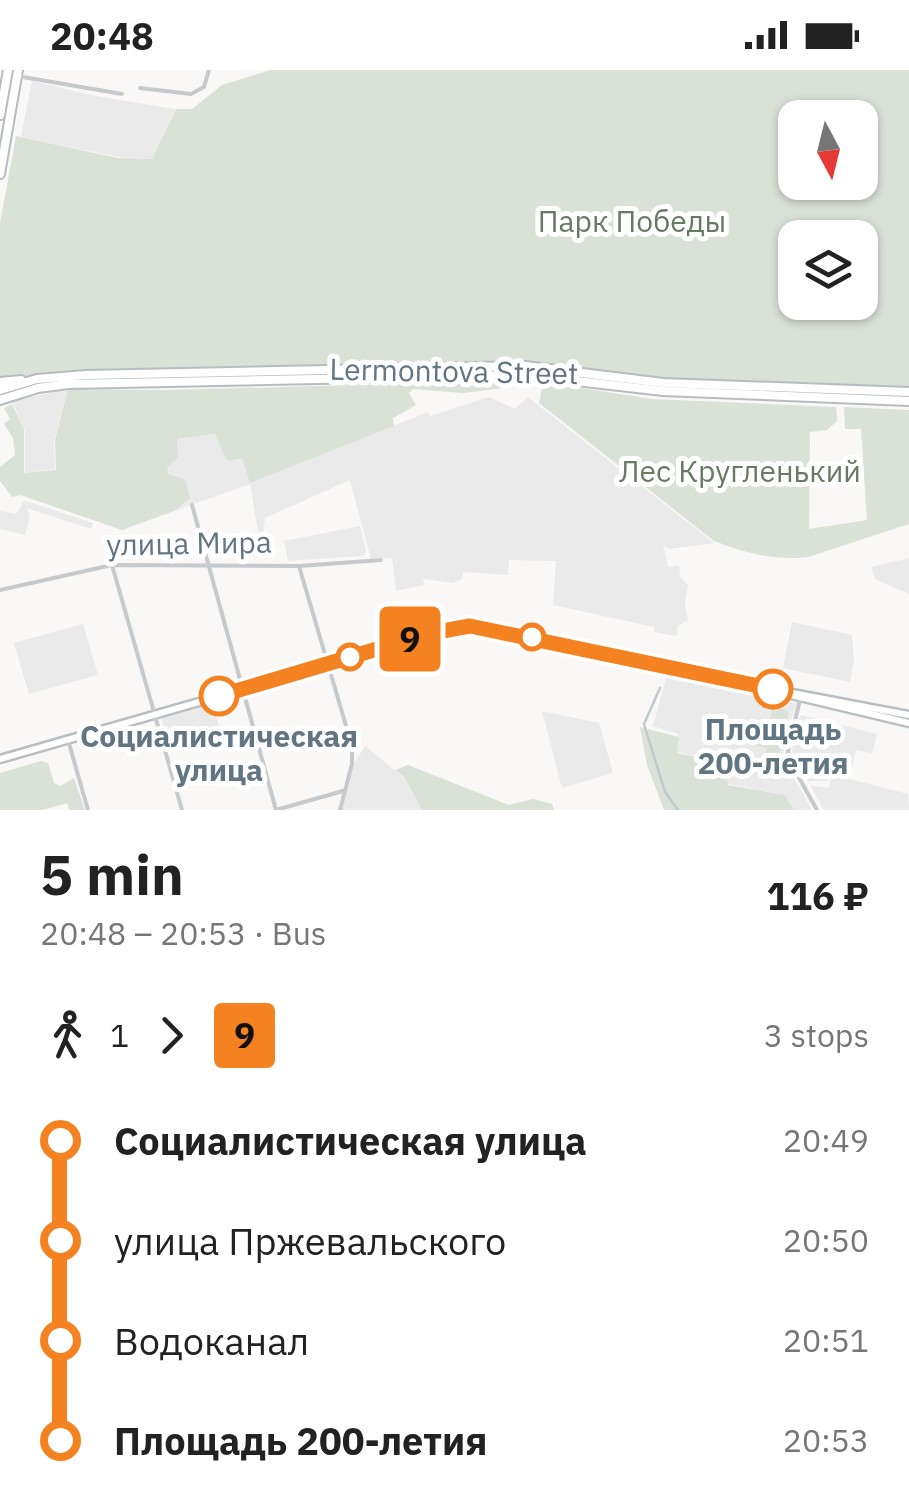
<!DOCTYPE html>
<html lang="en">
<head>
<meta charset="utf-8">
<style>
  :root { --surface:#fff; --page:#f2f2f2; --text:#222; --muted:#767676 }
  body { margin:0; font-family:"IBM Plex Sans",sans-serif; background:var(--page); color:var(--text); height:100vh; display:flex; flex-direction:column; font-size:38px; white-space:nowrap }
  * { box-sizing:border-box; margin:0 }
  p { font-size:32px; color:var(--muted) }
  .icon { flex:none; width:55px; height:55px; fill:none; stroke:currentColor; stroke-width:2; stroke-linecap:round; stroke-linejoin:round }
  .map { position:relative; height:740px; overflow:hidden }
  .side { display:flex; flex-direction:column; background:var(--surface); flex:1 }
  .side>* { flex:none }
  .badge { padding:0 20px; border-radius:8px; font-size:35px; line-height:65px }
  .needle { width:65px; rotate:173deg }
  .fabs { position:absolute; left:778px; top:30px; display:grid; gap:20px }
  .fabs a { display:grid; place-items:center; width:100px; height:100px; border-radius:20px; background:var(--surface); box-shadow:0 2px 8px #0004; font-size:50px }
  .map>.badge { position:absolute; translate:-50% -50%; box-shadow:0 0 0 5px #fff }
  .legs { display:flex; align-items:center; gap:15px; height:110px; padding:0 40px; font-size:32px }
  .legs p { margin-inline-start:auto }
  .headline { display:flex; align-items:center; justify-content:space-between; height:170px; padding:0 40px }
  h1 { font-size:55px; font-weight:700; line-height:75px }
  ul { padding:0 40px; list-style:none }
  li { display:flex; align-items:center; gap:35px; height:100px; font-size:38px }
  li i { display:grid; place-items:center; width:15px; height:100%; margin:0 12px; background:currentColor }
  li i::after { content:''; width:25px; height:25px; margin:-12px; border:8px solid; border-radius:50%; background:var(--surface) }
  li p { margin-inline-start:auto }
  li:first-child i { background:linear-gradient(#0000 50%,currentColor 0) }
  li:last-child i { background:linear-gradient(currentColor 50%,#0000 0) }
  .status { display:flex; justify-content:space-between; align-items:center; height:70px; padding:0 50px; background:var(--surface); direction:ltr }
  .status svg { height:28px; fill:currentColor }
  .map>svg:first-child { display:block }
  .built { fill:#e9eae9 }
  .green { fill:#dae1d7; fill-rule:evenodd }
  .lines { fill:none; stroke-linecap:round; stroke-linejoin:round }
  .stream { stroke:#becace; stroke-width:2.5 }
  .secondary-casing { stroke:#b8bec2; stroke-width:11 }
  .primary-casing { stroke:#b7bcc0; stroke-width:12 }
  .minor { stroke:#c6cacd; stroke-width:4 }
  .secondary { stroke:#fff; stroke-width:6 }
  .primary { stroke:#fff; stroke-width:8 }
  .line-1-casing { stroke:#fff; stroke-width:22 }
  .line-1 { stroke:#f58220; stroke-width:15 }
  .stop-1-dot { fill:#fff; stroke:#f58220; stroke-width:5 }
  .labels { text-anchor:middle; stroke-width:10; stroke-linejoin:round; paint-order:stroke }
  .park-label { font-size:30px; fill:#677a62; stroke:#fff }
  .street-label { font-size:30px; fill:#627582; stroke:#fff }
  .stop-label { font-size:30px; font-weight:bold; fill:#627582; stroke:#fff }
</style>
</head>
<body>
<div class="status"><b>20:48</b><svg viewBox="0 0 49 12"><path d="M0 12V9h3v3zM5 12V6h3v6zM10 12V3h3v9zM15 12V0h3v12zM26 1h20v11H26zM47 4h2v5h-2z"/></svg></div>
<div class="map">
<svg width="909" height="740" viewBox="0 0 909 740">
  <rect width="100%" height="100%" fill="#f9f8f6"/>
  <g class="built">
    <path d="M 32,11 L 96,26 L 175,39 L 152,89 L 118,87 L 21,67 Z"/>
    <path d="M 68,319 L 54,371 L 55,399 L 25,403 L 25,361 L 12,331 Z"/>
    <path d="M 489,327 L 515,339 L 528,327 L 714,473 L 669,479 L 663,475 L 668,497 L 679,496 L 680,506 L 688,515 L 685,534 L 688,550 L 678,556 L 676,566 L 654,562 L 654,557 L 553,535 L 556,491 L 509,490 L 508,505 L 463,502 L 462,509 L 453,513 L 423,509 L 424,515 L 396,521 L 392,488 L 371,489 L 350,410 L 265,448 L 263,468 L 259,468 L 250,414 L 174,441 L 158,414 L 177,369 L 215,364 L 242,387 L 251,413 L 428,342 L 430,346 Z"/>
    <path d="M 24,431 L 27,431 L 93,453 L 91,459 L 27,438 L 30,447 L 25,465 L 0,459 L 0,441 L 16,444 Z"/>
    <path d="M 360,456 L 366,482 L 363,486 L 288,491 L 284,471 Z"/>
    <path d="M 909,488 L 909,524 L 875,509 L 871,497 Z"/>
    <path d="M 792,552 L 852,565 L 854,590 L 850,612 L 783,598 Z"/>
    <path d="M 83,554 L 98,605 L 29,624 L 14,573 Z"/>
    <path d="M 668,601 L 796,633 L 782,687 L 812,740 L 794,740 L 785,725 L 728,714 L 726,693 L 677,682 L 678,664 L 653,656 Z"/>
    <path d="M 212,633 L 221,664 L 186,674 L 181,659 L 163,664 L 162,647 Z"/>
    <path d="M 542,641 L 599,653 L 613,703 L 562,718 Z"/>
    <path d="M 800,645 L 877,664 L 872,683 L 856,680 L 849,709 L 908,724 L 909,740 L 824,740 L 810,715 L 829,718 L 832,706 L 828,705 L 827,711 L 808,711 L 792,682 Z"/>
    <path d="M 365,676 L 404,708 L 422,740 L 342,740 L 354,694 Z"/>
  </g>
  <g class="green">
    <path d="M 270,0 L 909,0 L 909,319 L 662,310 L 512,291 L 58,302 L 0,309 L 0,153 L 16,66 L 118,88 L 152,89 L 176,39 L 192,39 L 222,15 ZM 795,48 L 860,48 L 860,112 L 795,112 ZM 795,168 L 860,168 L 860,232 L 795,232 Z"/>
    <path d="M 504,311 L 504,318 L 463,323 L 413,319 L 409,323 L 416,335 L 393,348 L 394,356 L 250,413 L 242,388 L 227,391 L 215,364 L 177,369 L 178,388 L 167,397 L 168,404 L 185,409 L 190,428 L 174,441 L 122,460 L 20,425 L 12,427 L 0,411 L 0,397 L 15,385 L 13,368 L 4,354 L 10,349 L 4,338 L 12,334 L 24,359 L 24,403 L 56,400 L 55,370 L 68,319 L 165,320 Z"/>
    <path d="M 543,312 L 652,329 L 836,337 L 837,351 L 827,360 L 810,362 L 809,459 L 867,450 L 861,359 L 845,359 L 844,337 L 909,340 L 909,454 L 808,487 C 776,491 744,483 714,471 L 539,333 Z"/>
    <path d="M 762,636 L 775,638 L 774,646 L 778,638 L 789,641 L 779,686 L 791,707 L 761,699 L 767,678 L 755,675 L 757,670 L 772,673 L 766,665 L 772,640 L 762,638 Z"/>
    <path d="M 640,657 L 679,667 L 677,683 L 726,693 L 728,715 L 785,725 L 794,740 L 664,740 L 647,695 Z"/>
    <path d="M 41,691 L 48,693 L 54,713 L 60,716 L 74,708 L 85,740 L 69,740 L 67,733 L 43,740 L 0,740 L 0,703 Z"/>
    <path d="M 408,695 L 509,735 L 533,729 L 552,734 L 554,740 L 422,740 L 404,707 L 395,700 Z"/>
  </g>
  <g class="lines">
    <path class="stream" d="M 660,618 L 644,654 L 665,722 L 678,740"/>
    <defs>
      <g id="secondary">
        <path d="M 787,624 L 909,653"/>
        <path d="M 0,689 L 464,556 L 498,560 L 776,620 L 909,645"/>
      </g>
      <g id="primary">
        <path d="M 0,45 L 8,0"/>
        <path d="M 0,104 L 18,0"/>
        <path d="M 0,312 L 21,310"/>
        <path d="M 0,320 L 37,309 L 86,305 L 525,296 L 663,313 L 909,322"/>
        <path d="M 0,330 L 38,318 L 68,314 L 524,305 L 663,321 L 909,331"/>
      </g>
    </defs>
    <use href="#secondary" class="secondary-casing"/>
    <use href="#primary" class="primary-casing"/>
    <g class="minor">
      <path d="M 17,6 L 122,24"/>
      <path d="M 140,18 L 191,24 L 204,17 L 209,0"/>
      <path d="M 192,435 L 276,740"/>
      <path d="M 112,495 L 182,740"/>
      <path d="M 299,496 L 352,676 L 352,694 L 340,740"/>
      <path d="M 0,520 L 112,495 L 299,496 L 381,490"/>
      <path d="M 800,629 L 787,686 L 817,740"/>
      <path d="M 68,670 L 88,740"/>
      <path d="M 276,740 L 343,721"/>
    </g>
    <use href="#secondary" class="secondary"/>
    <use href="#primary" class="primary"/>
  </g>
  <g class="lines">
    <defs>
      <path id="line-1" d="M 219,626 L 431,563 L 470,556 L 773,619"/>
    </defs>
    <use href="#line-1" class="line-1-casing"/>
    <use href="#line-1" class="line-1"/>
  </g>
  <g class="stop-1-dot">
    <circle cx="532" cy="567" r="12"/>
    <circle cx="350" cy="587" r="12"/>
    <circle cx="773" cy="619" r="18"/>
    <circle cx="219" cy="626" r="18"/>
  </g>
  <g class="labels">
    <g class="park-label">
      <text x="632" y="162">Парк Победы</text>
      <text x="740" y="412">Лес Кругленький</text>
    </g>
    <g class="street-label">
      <text transform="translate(454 302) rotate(1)" y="10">Lermontova Street</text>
      <text transform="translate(189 474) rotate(-1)" y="10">улица Мира</text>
    </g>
    <g class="stop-label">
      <text x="773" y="670">Площадь<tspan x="773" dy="34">200-летия</tspan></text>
      <text x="219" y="677">Социалистическая<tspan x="219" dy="34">улица</tspan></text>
    </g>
  </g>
</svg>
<div class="fabs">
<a><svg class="needle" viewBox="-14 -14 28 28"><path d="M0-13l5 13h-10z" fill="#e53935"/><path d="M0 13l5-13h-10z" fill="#767676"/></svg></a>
<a><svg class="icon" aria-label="layers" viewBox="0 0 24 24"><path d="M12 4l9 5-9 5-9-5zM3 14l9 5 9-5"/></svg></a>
</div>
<b class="badge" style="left:410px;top:569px;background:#f58220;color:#111">9</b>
</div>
<section class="side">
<div class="headline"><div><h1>5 min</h1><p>20:48 – 20:53 · Bus</p></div><b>116 ₽</b></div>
<div class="legs"><svg class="icon" aria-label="walk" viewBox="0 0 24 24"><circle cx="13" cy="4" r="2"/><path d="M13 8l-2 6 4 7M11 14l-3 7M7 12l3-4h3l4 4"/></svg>1<svg class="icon" aria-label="forward" viewBox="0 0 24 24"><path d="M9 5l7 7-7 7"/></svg><b class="badge" style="background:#f58220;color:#111">9</b><p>3 stops</p></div>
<ul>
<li><i style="color:#f58220"></i><b>Социалистическая улица</b><p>20:49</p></li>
<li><i style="color:#f58220"></i><span>улица Пржевальского</span><p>20:50</p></li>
<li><i style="color:#f58220"></i><span>Водоканал</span><p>20:51</p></li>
<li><i style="color:#f58220"></i><b>Площадь 200-летия</b><p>20:53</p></li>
</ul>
</section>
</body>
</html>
